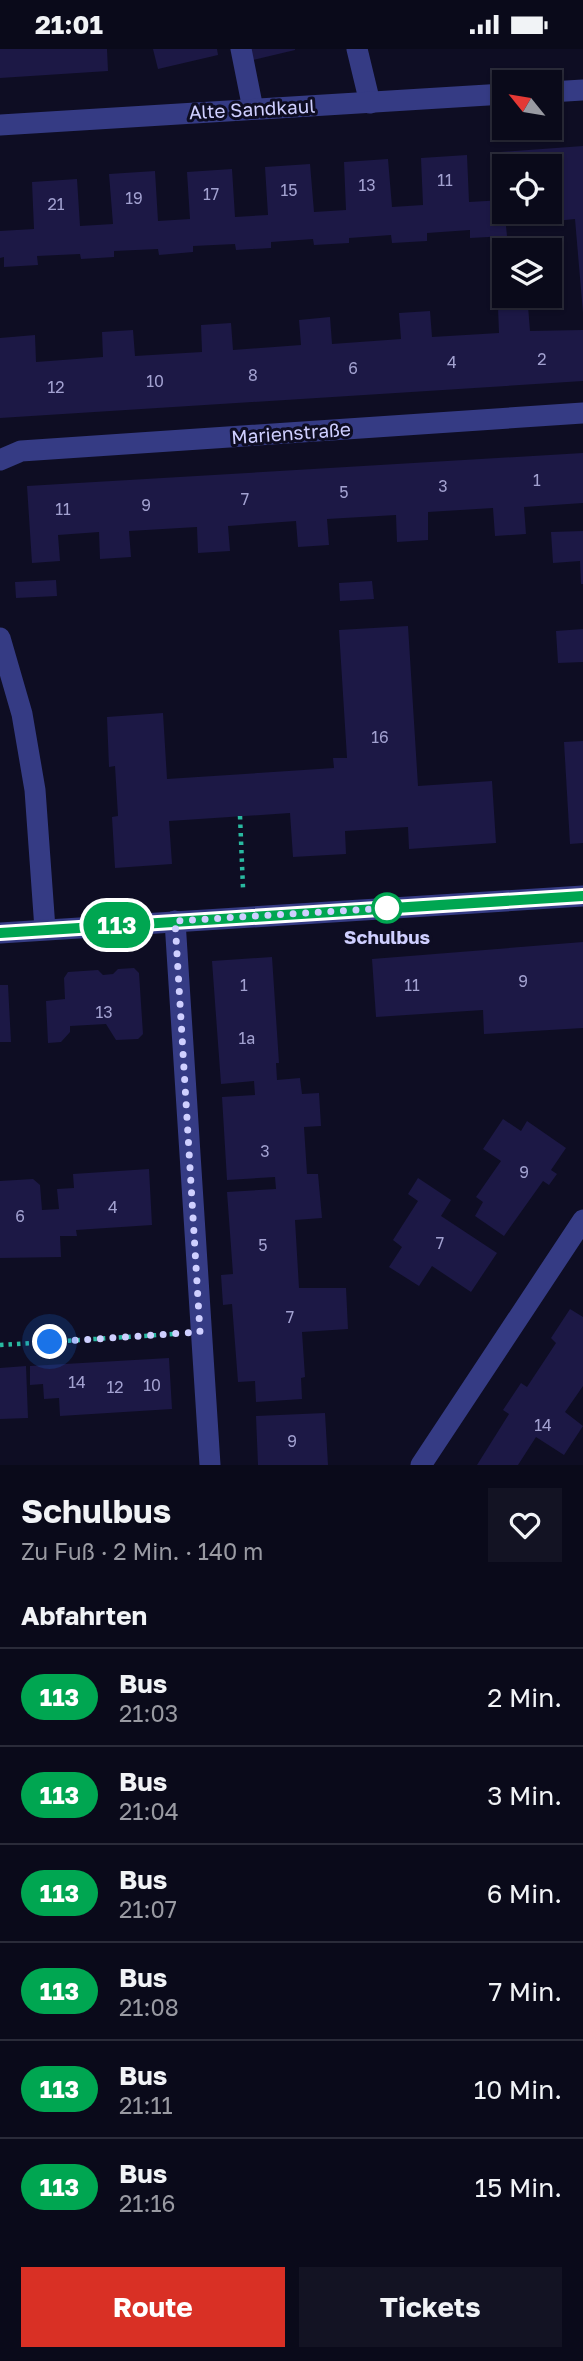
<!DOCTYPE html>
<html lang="de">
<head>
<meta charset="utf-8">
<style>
  :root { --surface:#0a0a1a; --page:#131323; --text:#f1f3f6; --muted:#999aa2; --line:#2a2b39; --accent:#d93025 }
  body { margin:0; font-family:"Golos Text",sans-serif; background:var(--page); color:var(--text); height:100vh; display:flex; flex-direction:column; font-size:26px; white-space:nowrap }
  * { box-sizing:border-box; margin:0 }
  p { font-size:23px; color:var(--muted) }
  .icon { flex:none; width:38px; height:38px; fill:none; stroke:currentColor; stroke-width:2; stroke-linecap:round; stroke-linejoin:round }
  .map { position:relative; height:1416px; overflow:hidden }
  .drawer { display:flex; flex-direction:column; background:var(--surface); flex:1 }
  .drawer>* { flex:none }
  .badge { padding:0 14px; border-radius:23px; font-size:24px; line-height:46px }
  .needle { width:46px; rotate:300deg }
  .fabs { position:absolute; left:492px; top:21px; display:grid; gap:14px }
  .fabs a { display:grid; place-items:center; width:70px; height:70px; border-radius:0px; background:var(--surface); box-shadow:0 2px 5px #0004,0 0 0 2px var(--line); font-size:35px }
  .you { position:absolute; width:35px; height:35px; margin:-18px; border:5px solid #fff; border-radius:50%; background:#1a73e8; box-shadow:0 0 0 10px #1a73e833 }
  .map>.badge { position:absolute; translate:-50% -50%; box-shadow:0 0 0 4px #fff }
  h2 { padding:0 21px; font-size:26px; line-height:63px }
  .round { display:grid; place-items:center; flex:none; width:74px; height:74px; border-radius:0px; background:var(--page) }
  .head { display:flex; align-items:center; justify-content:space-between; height:119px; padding:0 21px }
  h1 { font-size:33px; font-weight:700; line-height:52px }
  .cta { display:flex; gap:14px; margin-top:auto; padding:14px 21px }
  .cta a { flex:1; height:80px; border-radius:0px; background:var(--accent); color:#fff; font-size:28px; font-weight:700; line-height:80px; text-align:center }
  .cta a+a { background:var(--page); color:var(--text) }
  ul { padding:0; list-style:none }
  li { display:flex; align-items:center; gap:21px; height:98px; padding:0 21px; border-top:2px solid var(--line) }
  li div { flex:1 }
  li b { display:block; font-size:26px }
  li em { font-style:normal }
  li .badge { min-width:77px; font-weight:700; text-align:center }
  .status { display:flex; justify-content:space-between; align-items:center; height:49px; padding:0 35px; background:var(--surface); direction:ltr }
  .status svg { height:19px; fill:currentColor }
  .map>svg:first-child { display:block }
  .building { fill:#1c1845 }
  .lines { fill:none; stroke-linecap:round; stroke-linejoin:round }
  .path { stroke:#29b9a0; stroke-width:4.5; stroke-dasharray:3.5 5; stroke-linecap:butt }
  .minor { stroke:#353b84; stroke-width:21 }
  .line-casing { stroke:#fff; stroke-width:16 }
  .line { stroke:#00a651; stroke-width:10 }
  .walk { stroke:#cfcfff; stroke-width:7; stroke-dasharray:0 12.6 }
  .stop-dot { fill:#fff; stroke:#00a651; stroke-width:3.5 }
  .labels { text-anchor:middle; stroke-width:6; stroke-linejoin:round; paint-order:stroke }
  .number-label { font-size:16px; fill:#a2a1d0 }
  .street-label { font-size:19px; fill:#cfcfff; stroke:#0e0d23 }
  .stop-label { font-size:19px; font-weight:bold; fill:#cfcfff; stroke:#0e0d23 }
</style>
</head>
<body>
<div class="status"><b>21:01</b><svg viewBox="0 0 49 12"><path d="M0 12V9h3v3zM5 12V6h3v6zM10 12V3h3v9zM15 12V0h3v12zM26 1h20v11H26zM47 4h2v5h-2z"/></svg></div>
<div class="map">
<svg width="583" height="1416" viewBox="0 0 583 1416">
  <rect width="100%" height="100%" fill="#0e0d23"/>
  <g class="building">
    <path d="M 0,0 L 107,0 L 108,22 L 0,29 Z"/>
    <path d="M 153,0 L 217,0 L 218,6 L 158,20 Z"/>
    <path d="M 250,0 L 295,0 L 295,1 L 253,11 Z"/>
    <path d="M 583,97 L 583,264 L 575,170 L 506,177 L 507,187 L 470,189 L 470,181 L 427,184 L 427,192 L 392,194 L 391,186 L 349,189 L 349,194 L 314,196 L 313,190 L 271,193 L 271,199 L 236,201 L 235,195 L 193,197 L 193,203 L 159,206 L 158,200 L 114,202 L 114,208 L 98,209 L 81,210 L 80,205 L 37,207 L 38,216 L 4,218 L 4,208 L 0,209 L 0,182 L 34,180 L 32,133 L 77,130 L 80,177 L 113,175 L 109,125 L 155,122 L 158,172 L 190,170 L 187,123 L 232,120 L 235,168 L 268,166 L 265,118 L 310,115 L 314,163 L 346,161 L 344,113 L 388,110 L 392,158 L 423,156 L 421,109 L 467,106 L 469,153 L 504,151 L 504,163 L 550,163 L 550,117 L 504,117 L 502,144 L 500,103 Z"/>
    <path d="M 528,257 L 530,282 L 583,281 L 583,332 L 0,369 L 0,289 L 35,286 L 36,313 L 103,308 L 102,283 L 133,281 L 135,307 L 202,303 L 201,276 L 231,274 L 233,301 L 301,296 L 299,271 L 330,268 L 332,295 L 401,290 L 399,264 L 430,262 L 432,288 L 499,284 L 498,258 Z"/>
    <path d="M 583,404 L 583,454 L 524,458 L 526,485 L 495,487 L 493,459 L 428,463 L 428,491 L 397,493 L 396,466 L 327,470 L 329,496 L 298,498 L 296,472 L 228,477 L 230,502 L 198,504 L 197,478 L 129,482 L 131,508 L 100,510 L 99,483 L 58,486 L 60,512 L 32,514 L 27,437 Z"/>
    <path d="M 583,482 L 583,535 L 581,535 L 580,512 L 553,514 L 551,483 Z"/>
    <path d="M 56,531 L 57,547 L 16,549 L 15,533 Z"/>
    <path d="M 372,532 L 374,550 L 340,552 L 339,534 Z"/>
    <path d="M 408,577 L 418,737 L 492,732 L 496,794 L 409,800 L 408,778 L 345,782 L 346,805 L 293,808 L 290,764 L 169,772 L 172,815 L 115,819 L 112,768 L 118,767 L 115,717 L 109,718 L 107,668 L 163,664 L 167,730 L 334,719 L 333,709 L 347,709 L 339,581 Z"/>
    <path d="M 583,580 L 583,613 L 558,614 L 556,582 Z"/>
    <path d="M 583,692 L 583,794 L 570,795 L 564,693 Z"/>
    <path d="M 583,893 L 583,979 L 484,985 L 483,961 L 376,968 L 372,910 Z"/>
    <path d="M 272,908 L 279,1014 L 276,1014 L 277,1031 L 300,1029 L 302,1045 L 319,1044 L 321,1077 L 304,1078 L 307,1125 L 318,1125 L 322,1169 L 295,1171 L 299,1239 L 346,1239 L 348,1280 L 302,1283 L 305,1328 L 301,1329 L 302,1350 L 256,1353 L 255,1332 L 238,1333 L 232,1255 L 223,1256 L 221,1226 L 233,1225 L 227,1143 L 276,1140 L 275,1128 L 227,1131 L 222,1048 L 255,1046 L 254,1032 L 221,1035 L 212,912 Z"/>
    <path d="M 134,919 L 139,924 L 143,985 L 138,990 L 116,991 L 106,975 L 70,977 L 70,983 L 61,993 L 48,994 L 46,952 L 65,950 L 64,929 L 68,923 L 98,921 L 103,926 L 113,925 L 118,920 Z"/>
    <path d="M 0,936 L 8,936 L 11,993 L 0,993 Z"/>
    <path d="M 503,1070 L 521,1082 L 527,1072 L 566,1099 L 551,1121 L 557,1125 L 549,1136 L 543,1132 L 504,1187 L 475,1167 L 483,1153 L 476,1148 L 501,1112 L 483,1100 Z"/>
    <path d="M 149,1120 L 152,1176 L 76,1181 L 77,1187 L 60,1187 L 61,1208 L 0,1209 L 0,1132 L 33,1130 L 40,1136 L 42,1161 L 59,1160 L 57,1140 L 74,1139 L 73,1125 Z"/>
    <path d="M 418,1129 L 451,1151 L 441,1167 L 497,1204 L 471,1243 L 432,1217 L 419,1237 L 389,1218 L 402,1198 L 393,1191 L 418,1152 L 408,1145 Z"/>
    <path d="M 570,1260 L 583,1268 L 583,1337 L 565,1363 L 583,1377 L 564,1406 L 536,1388 L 518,1416 L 477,1416 L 509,1365 L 503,1361 L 521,1334 L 527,1338 L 556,1294 L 551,1289 Z"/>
    <path d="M 169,1309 L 172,1360 L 60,1367 L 59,1349 L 44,1350 L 43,1335 L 30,1336 L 30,1317 Z"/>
    <path d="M 26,1317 L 28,1369 L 0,1370 L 0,1319 Z"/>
    <path d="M 325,1364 L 328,1416 L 258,1416 L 256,1367 Z"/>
  </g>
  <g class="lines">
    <g class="path">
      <path d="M 240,767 L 243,839"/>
      <path d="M 0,1296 L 174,1285"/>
    </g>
    <g class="minor">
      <path d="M 241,0 L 253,60"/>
      <path d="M 357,0 L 370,54"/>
      <path d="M 550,43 L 583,41"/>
      <path d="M 0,76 L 504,45"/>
      <path d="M 0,411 L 21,402 L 583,364"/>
      <path d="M 0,589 L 22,665 L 35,741 L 45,880"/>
      <path d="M 175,872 L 210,1416"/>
      <path d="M 0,884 L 583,847"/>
      <path d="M 421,1416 L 583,1171"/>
    </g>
  </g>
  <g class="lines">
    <defs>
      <path id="line" d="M 0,884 L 583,847"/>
    </defs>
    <use href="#line" class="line-casing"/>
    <use href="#line" class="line"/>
    <path class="walk" d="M 50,1293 L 200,1283 L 175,872 L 387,859"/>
  </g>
  <circle class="stop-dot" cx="387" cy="859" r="14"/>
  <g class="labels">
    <g class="number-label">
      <text x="445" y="137">11</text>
      <text x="367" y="142">13</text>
      <text x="289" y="147">15</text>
      <text x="211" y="151">17</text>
      <text x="134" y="155">19</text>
      <text x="56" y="161">21</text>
      <text x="542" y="316">2</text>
      <text x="452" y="319">4</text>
      <text x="353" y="325">6</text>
      <text x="253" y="332">8</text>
      <text x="155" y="338">10</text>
      <text x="56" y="344">12</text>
      <text x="537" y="437">1</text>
      <text x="443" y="443">3</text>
      <text x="344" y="449">5</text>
      <text x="245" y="456">7</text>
      <text x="146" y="462">9</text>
      <text x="63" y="466">11</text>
      <text x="380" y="694">16</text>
      <text x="523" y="938">9</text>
      <text x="244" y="942">1</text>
      <text x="412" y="942">11</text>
      <text x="104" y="969">13</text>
      <text x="247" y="995">1a</text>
      <text x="265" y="1108">3</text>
      <text x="524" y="1129">9</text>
      <text x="113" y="1164">4</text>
      <text x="20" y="1173">6</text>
      <text x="440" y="1200">7</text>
      <text x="263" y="1202">5</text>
      <text x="290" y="1274">7</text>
      <text x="77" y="1339">14</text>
      <text x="152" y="1342">10</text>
      <text x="115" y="1344">12</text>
      <text x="543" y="1382">14</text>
      <text x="292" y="1398">9</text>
    </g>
    <g class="street-label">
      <text transform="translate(252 60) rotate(-3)" y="7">Alte Sandkaul</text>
      <text transform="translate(291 384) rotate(-4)" y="7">Marienstraße</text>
    </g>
    <g class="stop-label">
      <text x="387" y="895">Schulbus</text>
    </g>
  </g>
</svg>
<div class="fabs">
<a><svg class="needle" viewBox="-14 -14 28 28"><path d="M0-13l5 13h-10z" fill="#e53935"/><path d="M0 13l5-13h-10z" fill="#999aa2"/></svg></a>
<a><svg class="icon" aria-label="locate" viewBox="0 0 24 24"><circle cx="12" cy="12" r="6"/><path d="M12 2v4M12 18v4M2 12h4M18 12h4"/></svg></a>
<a><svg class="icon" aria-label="layers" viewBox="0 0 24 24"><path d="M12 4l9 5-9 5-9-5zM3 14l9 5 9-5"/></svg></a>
</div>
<div class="you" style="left:50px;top:1293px"></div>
<b class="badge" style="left:117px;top:876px;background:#00a651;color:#fff">113</b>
</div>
<section class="drawer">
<div class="head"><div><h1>Schulbus</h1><p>Zu Fuß · 2 Min. · 140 m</p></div><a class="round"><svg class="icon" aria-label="heart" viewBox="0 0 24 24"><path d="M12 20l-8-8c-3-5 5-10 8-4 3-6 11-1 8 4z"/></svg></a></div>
<h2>Abfahrten</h2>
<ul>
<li><span class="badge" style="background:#00a651;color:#fff">113</span><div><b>Bus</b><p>21:03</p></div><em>2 Min.</em></li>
<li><span class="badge" style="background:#00a651;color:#fff">113</span><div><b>Bus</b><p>21:04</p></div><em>3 Min.</em></li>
<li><span class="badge" style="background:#00a651;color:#fff">113</span><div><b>Bus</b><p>21:07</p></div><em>6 Min.</em></li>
<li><span class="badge" style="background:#00a651;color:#fff">113</span><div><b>Bus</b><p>21:08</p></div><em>7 Min.</em></li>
<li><span class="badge" style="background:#00a651;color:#fff">113</span><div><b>Bus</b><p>21:11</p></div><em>10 Min.</em></li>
<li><span class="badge" style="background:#00a651;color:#fff">113</span><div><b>Bus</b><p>21:16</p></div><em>15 Min.</em></li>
</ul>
<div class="cta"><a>Route</a><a>Tickets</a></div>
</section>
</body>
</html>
